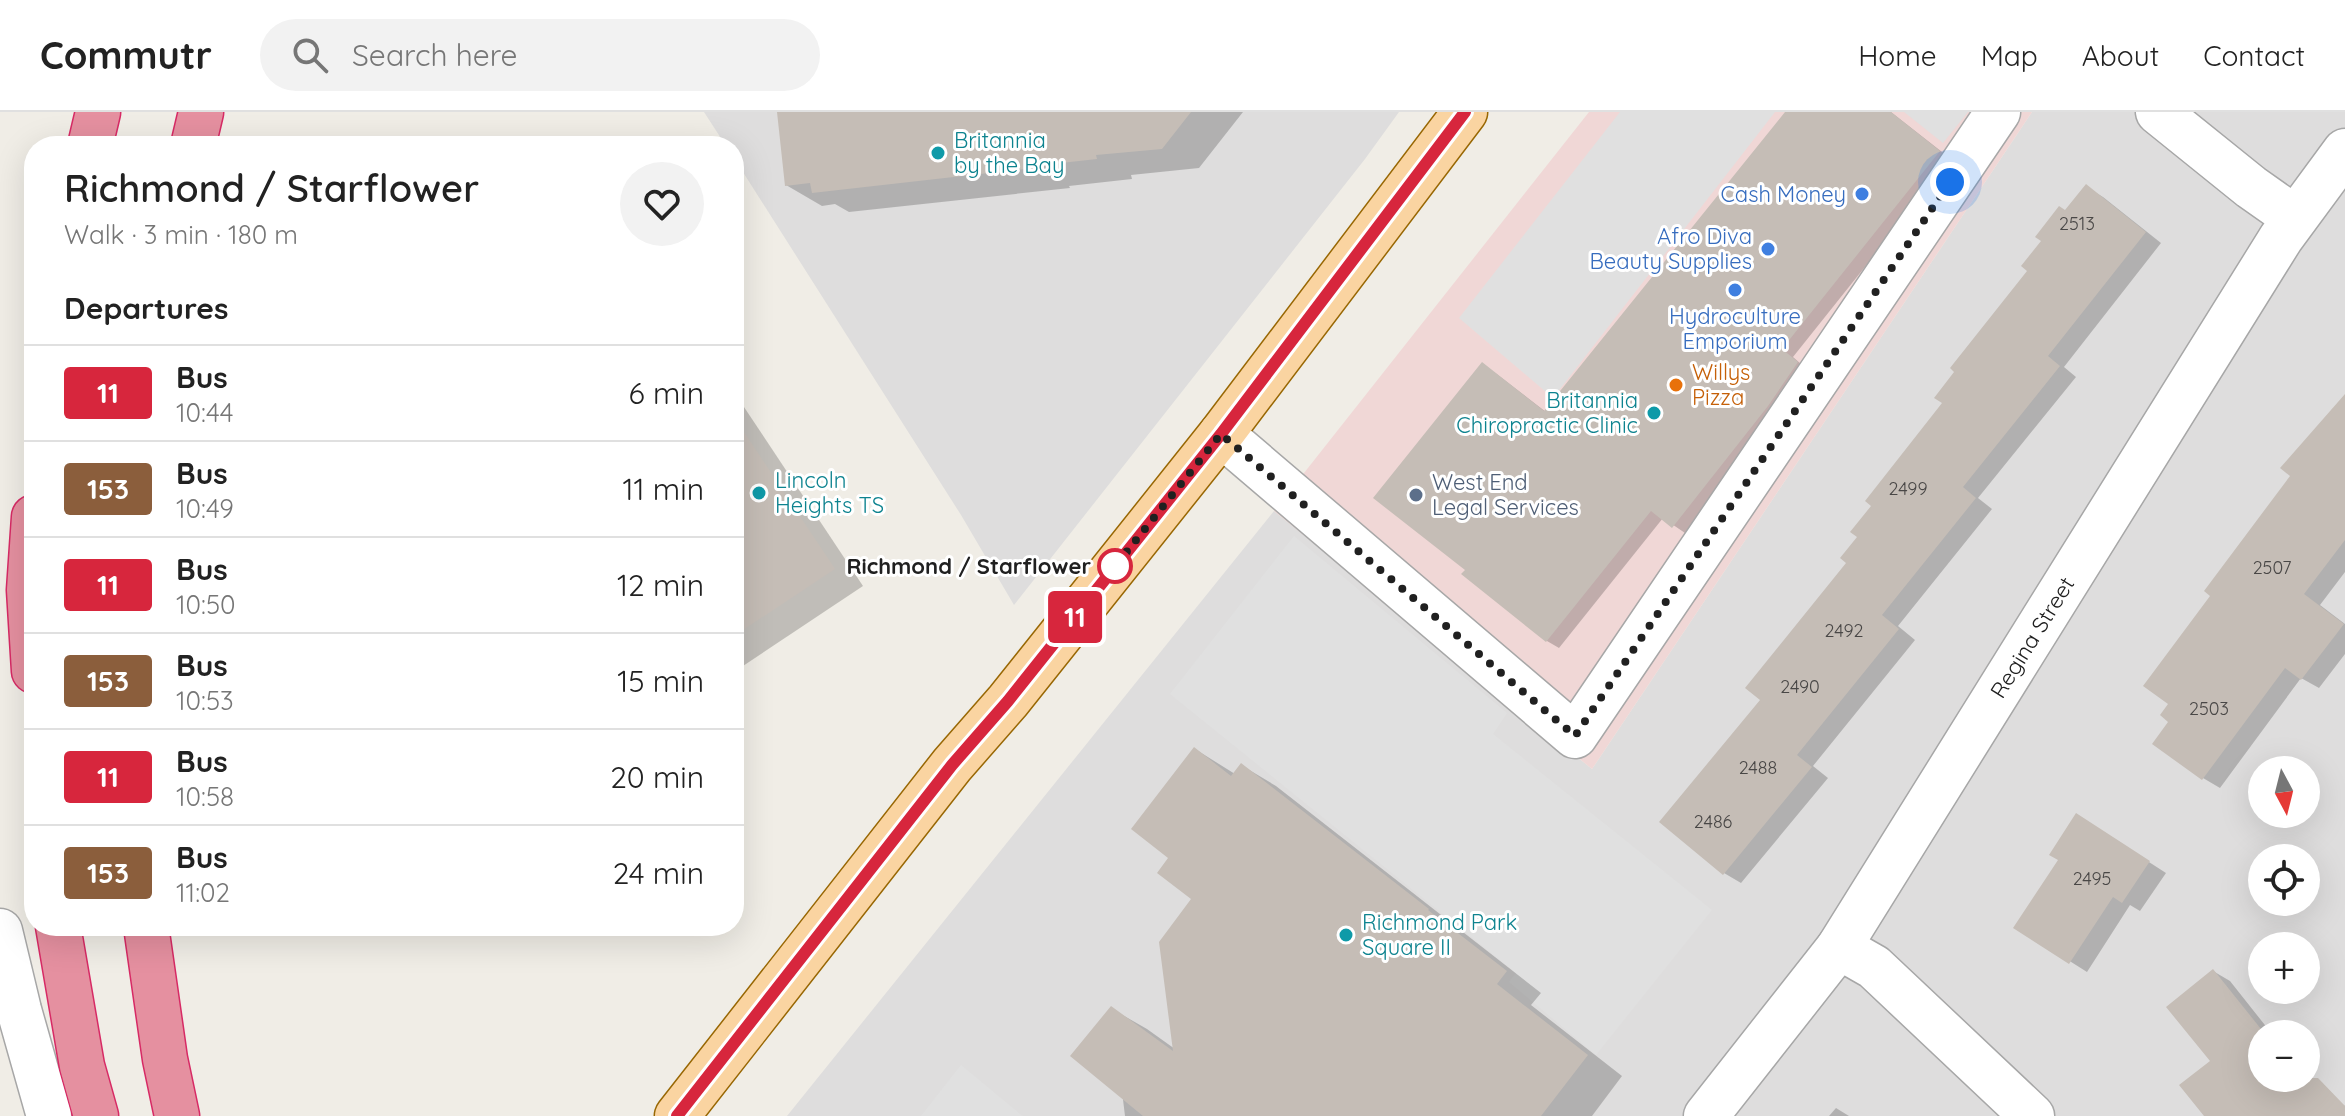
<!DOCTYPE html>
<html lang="en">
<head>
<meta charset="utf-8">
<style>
  :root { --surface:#fff; --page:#f2f2f2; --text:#222; --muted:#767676; --line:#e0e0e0 }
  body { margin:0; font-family:Quicksand,sans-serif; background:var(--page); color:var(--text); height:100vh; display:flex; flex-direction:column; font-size:30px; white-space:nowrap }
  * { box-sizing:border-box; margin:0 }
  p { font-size:26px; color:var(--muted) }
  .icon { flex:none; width:44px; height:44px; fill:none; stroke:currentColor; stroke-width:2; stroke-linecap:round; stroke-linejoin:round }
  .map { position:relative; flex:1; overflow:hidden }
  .panel { position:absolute; left:24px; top:24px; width:720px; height:800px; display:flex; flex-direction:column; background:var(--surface); border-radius:32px; box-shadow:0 8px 32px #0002 }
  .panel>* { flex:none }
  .badge { padding:0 16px; border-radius:6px; font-size:28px; line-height:52px }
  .needle { width:52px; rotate:173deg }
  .buttons { position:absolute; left:2248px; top:644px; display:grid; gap:16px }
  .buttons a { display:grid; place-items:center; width:72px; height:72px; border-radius:50%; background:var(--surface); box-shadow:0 8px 32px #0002; font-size:40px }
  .you { position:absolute; width:40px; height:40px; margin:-20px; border:6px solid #fff; border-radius:50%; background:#1a73e8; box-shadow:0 0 0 12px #1a73e833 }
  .map>.badge { position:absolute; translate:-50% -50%; box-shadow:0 0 0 4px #fff }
  h2 { padding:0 40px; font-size:30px; line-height:72px }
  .round { display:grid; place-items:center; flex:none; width:84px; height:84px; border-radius:42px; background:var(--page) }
  .overview { display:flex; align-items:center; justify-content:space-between; height:136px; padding:0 40px }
  h1 { font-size:38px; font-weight:600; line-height:60px }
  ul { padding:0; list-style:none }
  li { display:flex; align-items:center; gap:24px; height:96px; padding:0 40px; border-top:2px solid var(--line) }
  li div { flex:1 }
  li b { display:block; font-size:30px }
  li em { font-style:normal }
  li .badge { min-width:88px; font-weight:700; text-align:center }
  header { display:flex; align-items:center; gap:48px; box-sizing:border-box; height:112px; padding:0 40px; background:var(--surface); border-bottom:2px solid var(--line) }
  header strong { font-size:38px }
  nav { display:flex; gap:44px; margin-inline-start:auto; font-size:28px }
  .search { width:560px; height:72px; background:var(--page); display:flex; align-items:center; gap:20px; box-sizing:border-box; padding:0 28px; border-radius:44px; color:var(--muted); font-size:30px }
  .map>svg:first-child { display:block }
  .residential { fill:#dedddd; fill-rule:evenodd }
  .commercial { fill:#f0d7d6 }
  .parking { fill:#e0e0e0 }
  .shadow { fill:#0003 }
  .building { fill:#c5bdb6 }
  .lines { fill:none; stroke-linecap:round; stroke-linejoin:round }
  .minor-casing { stroke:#a7a7a7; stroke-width:47 }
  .major-casing { stroke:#986703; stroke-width:47 }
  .highway-casing { stroke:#d72a65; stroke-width:47 }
  .minor { stroke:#fff; stroke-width:44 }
  .major { stroke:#fad4a1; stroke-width:44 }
  .highway { stroke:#e590a0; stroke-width:44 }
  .line-casing { stroke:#fff; stroke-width:18 }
  .line { stroke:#d7263d; stroke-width:12 }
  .walk { stroke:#202020; stroke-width:8; stroke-dasharray:0 14.4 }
  .culture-dot { fill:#0f9aa8; stroke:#fff; stroke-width:3 }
  .shop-dot { fill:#3f7fe0; stroke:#fff; stroke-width:3 }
  .food-dot { fill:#e8710a; stroke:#fff; stroke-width:3 }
  .service-dot { fill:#5c6f8a; stroke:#fff; stroke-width:3 }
  .stop-dot { fill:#fff; stroke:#d7263d; stroke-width:4 }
  .labels { text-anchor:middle; stroke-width:6; stroke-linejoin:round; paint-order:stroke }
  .number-label { font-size:18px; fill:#494746 }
  .culture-label { font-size:22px; fill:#0d838f; stroke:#fff; text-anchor:start }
  .shop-label { font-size:22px; fill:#366cbe; stroke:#fff; text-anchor:end }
  .food-label { font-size:22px; fill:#c56008; stroke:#fff; text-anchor:start }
  .service-label { font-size:22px; fill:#4e5e75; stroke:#fff; text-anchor:start }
  .stop-label { font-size:22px; font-weight:bold; fill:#202020; stroke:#fff; text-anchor:end }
  .street-label { font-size:22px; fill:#202020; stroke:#fff }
</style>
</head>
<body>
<header>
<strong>Commutr</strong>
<div class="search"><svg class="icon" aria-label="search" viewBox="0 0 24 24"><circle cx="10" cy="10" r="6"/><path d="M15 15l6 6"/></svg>Search here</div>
<nav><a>Home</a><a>Map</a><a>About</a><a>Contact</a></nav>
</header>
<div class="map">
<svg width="2345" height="1004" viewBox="0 0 2345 1004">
  <rect width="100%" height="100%" fill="#f0ede6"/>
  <g class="residential">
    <path d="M 704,0 L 1399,0 L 1365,47 L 1014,493 L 961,403 L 734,46 L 734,34 L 726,34 Z"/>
    <path d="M 2032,0 L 2345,0 L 2345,1004 L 787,1004 L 1274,399 L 1592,657 ZM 2262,658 L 2306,658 L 2306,702 L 2262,702 ZM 2262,746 L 2306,746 L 2306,790 L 2262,790 ZM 2262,834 L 2306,834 L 2306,878 L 2262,878 ZM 2262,922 L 2306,922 L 2306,966 L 2262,966 Z"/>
  </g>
  <path class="commercial" d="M 1589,0 L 2032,0 L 1592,657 L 1274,399 Z"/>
  <g class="parking">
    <path d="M 1620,0 L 1775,0 L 1553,286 L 1459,206 Z"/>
    <path d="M 1904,0 L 1968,0 L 1943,31 Z"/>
    <path d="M 1294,424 L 1507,601 L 1493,622 L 1712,798 L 1596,943 L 1509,870 L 1516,861 L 1170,582 Z"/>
    <path d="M 961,953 L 1020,1002 L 1023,1004 L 921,1004 Z"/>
  </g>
  <g class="shadow">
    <path d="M 779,0 L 1243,0 L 1199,56 L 1131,63 L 1132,67 L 1069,74 L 1070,76 L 849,100 L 835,92 L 822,94 L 786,73 Z"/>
    <path d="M 1787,0 L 1891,0 L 1951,47 L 1793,245 L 1809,259 L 1780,301 L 1685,421 L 1663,406 L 1559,536 L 1547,529 L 1467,458 L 1494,260 L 1546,300 Z"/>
    <path d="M 2086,75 L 2103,85 L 2161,131 L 2064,255 L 2076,265 L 1978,386 L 1992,397 L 1898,514 L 1915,528 L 1813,654 L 1828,666 L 1741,771 L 1724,761 L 1763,588 L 1849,451 L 1860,425 L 2066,100 Z"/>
    <path d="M 734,280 L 863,474 L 740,556 L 734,552 Z"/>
    <path d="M 2345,285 L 2345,460 L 2320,493 L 2345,512 L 2345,542 L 2319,576 L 2301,566 L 2220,676 L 2203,666 L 2171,609 L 2171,591 L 2213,483 Z"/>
    <path d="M 1195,637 L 1235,662 L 1241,653 L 1276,674 L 1541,881 L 1531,893 L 1622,964 L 1592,1004 L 1125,1004 L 1112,897 L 1147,917 L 1175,937 L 1194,787 L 1171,745 Z"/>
    <path d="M 2093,714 L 2166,761 L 2140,799 L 2130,793 L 2087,860 L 2016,815 Z"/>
    <path d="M 2213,859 L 2230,869 L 2272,922 L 2262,922 L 2262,966 L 2306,966 L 2306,964 L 2333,998 L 2340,991 L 2345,994 L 2345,1004 L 2207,1004 L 2212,950 Z"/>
    <path d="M 1836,996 L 1849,1004 L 1829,1004 Z"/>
  </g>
  <g class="building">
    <path d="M 777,0 L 1191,0 L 1162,37 L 1096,43 L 1097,47 L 1034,54 L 1034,56 L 812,81 L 810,71 L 785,74 Z"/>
    <path d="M 1785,0 L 1891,0 L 1940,39 L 1782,237 L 1798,250 L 1768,294 L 1672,416 L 1651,399 L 1546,530 L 1461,462 L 1465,458 L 1373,386 L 1482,250 L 1544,299 Z"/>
    <path d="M 2086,72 L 2146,120 L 2048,244 L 2060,254 L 1963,375 L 1976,386 L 1882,503 L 1899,517 L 1797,643 L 1812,655 L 1723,763 L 1659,710 L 1760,588 L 1745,576 L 1846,451 L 1840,446 L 1857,425 L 1850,420 L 1871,394 L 1865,389 L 1942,291 L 1934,286 L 1954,260 L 1950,256 L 2027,159 L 2021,154 L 2041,129 L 2035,125 L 2059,94 L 2065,98 Z"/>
    <path d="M 2345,282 L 2345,428 L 2304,482 L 2344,512 L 2301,568 L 2285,556 L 2202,668 L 2152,632 L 2168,610 L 2160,603 L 2168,592 L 2143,574 L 2210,484 L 2204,479 L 2290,364 L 2280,356 Z"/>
    <path d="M 734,305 L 835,457 L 734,524 Z"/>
    <path d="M 1194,635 L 1231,664 L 1241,651 L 1429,797 L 1428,798 L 1507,859 L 1497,872 L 1588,943 L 1541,1004 L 1143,1004 L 1070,944 L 1111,894 L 1173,939 L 1159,830 L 1191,787 L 1157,761 L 1168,746 L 1131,717 Z"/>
    <path d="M 2076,701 L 2150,749 L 2122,791 L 2113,785 L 2069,852 L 2013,816 L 2058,748 L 2049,743 Z"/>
    <path d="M 2213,857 L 2265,922 L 2262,922 L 2262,966 L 2318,966 L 2345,994 L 2345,1004 L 2204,1004 L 2179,973 L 2210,949 L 2166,895 Z"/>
  </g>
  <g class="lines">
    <defs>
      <g id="minor">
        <path d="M 2158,0 L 2251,75 L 2295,106"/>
        <path d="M 1221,322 L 1575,624 L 1998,0"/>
        <path d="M 0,819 L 19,898 L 49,1004"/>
        <path d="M 1839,835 L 1874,855 L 2032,1004"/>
        <path id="s1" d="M 1706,1004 L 1839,835 L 2281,126 L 2345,39"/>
      </g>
      <path id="major" d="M 677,1004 L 952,653 L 1008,589 L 1221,322 L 1465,0"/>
      <g id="highway">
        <path d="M 90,34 L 98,0"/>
        <path d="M 193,34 L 201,0"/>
        <path d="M 34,405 L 29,478 L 34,559"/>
        <path d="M 58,814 L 82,954 L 96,1004"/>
        <path d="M 146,814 L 165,947 L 177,1004"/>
      </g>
    </defs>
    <use href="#minor" class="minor-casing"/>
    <use href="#major" class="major-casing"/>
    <use href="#highway" class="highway-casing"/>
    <use href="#minor" class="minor"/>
    <use href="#major" class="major"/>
    <use href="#highway" class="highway"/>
  </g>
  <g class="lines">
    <defs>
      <path id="line" d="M 677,1004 L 952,653 L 1008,589 L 1221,322 L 1465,0"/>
    </defs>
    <use href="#line" class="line-casing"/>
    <use href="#line" class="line"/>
    <path class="walk" d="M 1115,454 L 1112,458 L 1221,322 L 1575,624 L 1950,70"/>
  </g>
  <g class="culture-dot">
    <circle cx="938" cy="41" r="8"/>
    <circle cx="1654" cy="301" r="8"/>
    <circle cx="759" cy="381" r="8"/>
    <circle cx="1346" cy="823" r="8"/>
  </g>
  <g class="shop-dot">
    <circle cx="1862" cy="82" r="8"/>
    <circle cx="1768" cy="137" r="8"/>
    <circle cx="1735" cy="178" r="8"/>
  </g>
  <circle class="food-dot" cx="1676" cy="273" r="8"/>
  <circle class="service-dot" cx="1416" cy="383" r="8"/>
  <circle class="stop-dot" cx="1115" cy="454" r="16"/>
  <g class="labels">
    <g class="number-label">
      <text x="2077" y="118">2513</text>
      <text x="1908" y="383">2499</text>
      <text x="2272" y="462">2507</text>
      <text x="1844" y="525">2492</text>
      <text x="1800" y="581">2490</text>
      <text x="2209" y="603">2503</text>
      <text x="1758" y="662">2488</text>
      <text x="1713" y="716">2486</text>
      <text x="2092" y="773">2495</text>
    </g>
    <g class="culture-label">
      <text x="954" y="36">Britannia<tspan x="954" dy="25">by the Bay</tspan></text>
      <text x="1638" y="296" text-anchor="end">Britannia<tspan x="1638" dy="25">Chiropractic Clinic</tspan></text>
      <text x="775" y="376">Lincoln<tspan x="775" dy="25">Heights TS</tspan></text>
      <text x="1362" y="818">Richmond Park<tspan x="1362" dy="25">Square II</tspan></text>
    </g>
    <g class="shop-label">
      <text x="1846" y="90">Cash Money</text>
      <text x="1752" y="132">Afro Diva<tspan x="1752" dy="25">Beauty Supplies</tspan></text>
      <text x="1735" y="212" text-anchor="middle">Hydroculture<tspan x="1735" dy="25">Emporium</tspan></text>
    </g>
    <g class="food-label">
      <text x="1692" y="268">Willys<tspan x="1692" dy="25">Pizza</tspan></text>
    </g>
    <g class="service-label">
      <text x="1432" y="378">West End<tspan x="1432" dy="25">Legal Services</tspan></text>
    </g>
    <g class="stop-label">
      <text x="1091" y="462">Richmond / Starflower</text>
    </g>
    <g class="street-label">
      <text dy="8" stroke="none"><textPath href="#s1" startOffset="580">Regina Street</textPath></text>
    </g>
  </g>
</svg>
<div class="buttons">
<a><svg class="needle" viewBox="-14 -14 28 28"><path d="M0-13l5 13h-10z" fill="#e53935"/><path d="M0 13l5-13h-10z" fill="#767676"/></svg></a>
<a><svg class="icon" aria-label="locate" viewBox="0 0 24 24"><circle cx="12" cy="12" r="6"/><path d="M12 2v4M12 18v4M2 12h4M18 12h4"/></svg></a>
<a>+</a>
<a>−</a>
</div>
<div class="you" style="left:1950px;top:70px"></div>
<b class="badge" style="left:1075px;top:505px;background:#d7263d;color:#fff">11</b>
<section class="panel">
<div class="overview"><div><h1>Richmond / Starflower</h1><p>Walk · 3 min · 180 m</p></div><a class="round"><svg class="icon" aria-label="heart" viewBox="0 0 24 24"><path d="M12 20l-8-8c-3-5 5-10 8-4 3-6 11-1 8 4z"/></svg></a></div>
<h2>Departures</h2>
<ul>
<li><span class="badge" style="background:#d7263d;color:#fff">11</span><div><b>Bus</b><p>10:44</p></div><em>6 min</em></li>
<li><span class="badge" style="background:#8b5e3c;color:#fff">153</span><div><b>Bus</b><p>10:49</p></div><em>11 min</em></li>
<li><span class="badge" style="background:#d7263d;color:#fff">11</span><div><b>Bus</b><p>10:50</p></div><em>12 min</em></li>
<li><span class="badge" style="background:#8b5e3c;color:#fff">153</span><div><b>Bus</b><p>10:53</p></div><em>15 min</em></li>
<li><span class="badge" style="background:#d7263d;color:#fff">11</span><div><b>Bus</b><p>10:58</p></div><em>20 min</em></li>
<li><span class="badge" style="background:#8b5e3c;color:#fff">153</span><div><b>Bus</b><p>11:02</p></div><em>24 min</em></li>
</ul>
</section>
</div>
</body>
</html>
